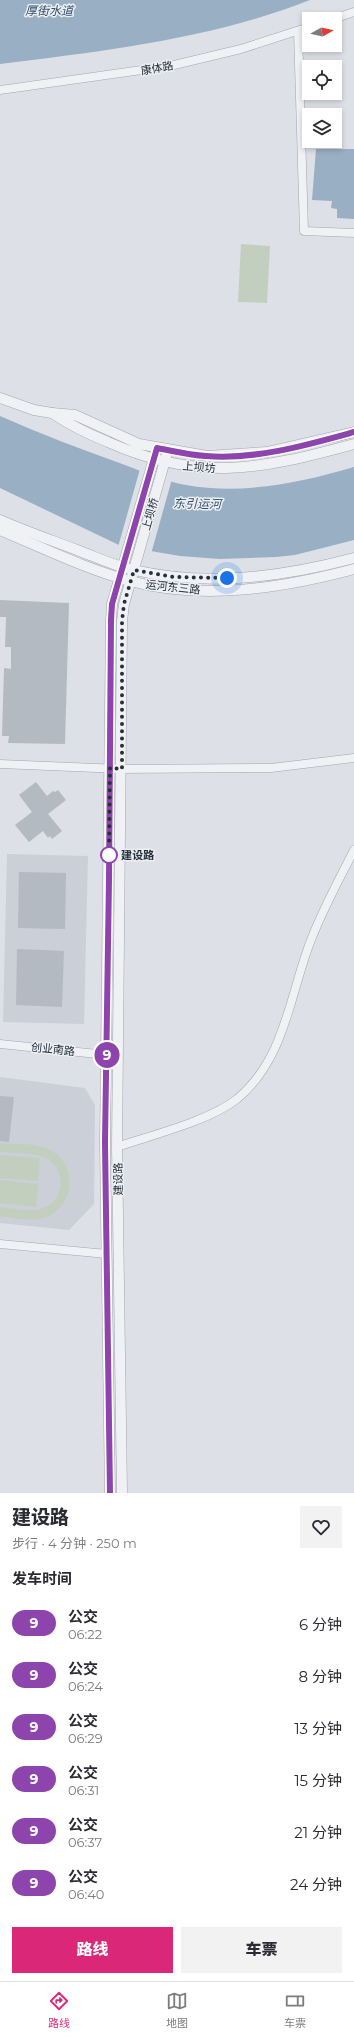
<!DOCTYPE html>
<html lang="zh">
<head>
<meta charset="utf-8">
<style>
  :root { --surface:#fff; --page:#f2f2f3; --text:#2b2b33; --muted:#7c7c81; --line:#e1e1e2; --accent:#db2777 }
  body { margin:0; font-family:Montserrat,"Noto Sans SC",sans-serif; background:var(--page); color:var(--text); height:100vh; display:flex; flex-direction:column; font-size:15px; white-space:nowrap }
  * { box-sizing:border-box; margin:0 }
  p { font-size:13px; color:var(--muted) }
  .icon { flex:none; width:22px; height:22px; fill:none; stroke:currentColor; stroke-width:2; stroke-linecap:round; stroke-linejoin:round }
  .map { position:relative; height:1493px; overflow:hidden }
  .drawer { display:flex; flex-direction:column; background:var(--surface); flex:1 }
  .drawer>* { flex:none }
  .badge { padding:0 8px; border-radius:13px; font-size:14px; line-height:26px }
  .needle { width:26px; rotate:82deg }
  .fabs { position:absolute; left:302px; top:12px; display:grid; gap:8px }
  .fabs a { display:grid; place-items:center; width:40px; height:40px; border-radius:0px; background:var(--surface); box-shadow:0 2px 6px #0003; font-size:20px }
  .you { position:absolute; width:20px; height:20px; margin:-10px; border:3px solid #fff; border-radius:50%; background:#1a73e8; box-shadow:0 0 0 6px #1a73e833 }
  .map>.badge { position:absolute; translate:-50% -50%; box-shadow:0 0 0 2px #fff }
  h2 { padding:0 12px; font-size:15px; line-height:36px }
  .round { display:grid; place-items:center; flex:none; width:42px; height:42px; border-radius:0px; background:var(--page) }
  .head { display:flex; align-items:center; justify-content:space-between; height:68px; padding:0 12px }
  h1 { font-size:19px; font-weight:800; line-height:30px }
  .action { display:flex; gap:8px; margin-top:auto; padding:8px 12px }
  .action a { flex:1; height:46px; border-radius:0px; background:var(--accent); color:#fff; font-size:16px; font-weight:800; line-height:46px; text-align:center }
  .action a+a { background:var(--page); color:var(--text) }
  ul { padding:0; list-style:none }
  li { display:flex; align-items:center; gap:12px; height:52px; padding:0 12px }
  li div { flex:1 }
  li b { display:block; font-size:15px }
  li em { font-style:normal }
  li .badge { min-width:44px; font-weight:700; text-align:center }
  .tab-bar { display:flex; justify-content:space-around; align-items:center; height:56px; border-top:1px solid var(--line); background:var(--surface); font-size:11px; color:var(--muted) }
  .tab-bar a { display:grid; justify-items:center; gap:2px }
  .tab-bar .selected { color:var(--accent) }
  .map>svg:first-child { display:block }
  .built { fill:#cbcfd7 }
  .green { fill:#c3cfbe }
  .water { fill:#99afc4 }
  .pier { fill:#dde0e6 }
  .building { fill:#b4bac2 }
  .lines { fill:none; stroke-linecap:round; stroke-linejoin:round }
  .minor-casing { stroke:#a3a7af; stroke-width:9 }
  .tertiary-casing { stroke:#a3a7af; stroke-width:11 }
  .minor { stroke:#eff1f4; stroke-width:8 }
  .tertiary { stroke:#eff1f4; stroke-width:10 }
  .line-casing { stroke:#fff; stroke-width:9 }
  .line { stroke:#8e44ad; stroke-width:6 }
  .walk { stroke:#272f3b; stroke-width:4; stroke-dasharray:0 7.2 }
  .stop-dot { fill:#fff; stroke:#8e44ad; stroke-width:2 }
  .labels { text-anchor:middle; stroke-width:3; stroke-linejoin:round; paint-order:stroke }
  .street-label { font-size:11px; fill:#272f3b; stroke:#eceff3 }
  .stop-label { font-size:11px; font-weight:bold; fill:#272f3b; stroke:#eceff3; text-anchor:start }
  .water-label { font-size:12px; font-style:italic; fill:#344e6c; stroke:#eceff3 }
</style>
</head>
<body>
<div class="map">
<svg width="354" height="1493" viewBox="0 0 354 1493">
  <rect width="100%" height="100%" fill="#dde0e6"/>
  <g class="built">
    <path d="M 7,854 L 88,856 L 84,1024 L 3,1022 Z"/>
    <path d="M 0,1077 L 85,1088 L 95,1105 L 94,1204 L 69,1230 L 0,1223 Z"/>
  </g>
  <g class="green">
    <path d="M 241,244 L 270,246 L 267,303 L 238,302 Z"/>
    <path d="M 0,1143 C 15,1144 32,1143 46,1148 C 76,1159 78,1202 49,1216 C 35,1223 15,1218 0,1216 L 0,1207 C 13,1208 30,1213 43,1208 C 67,1200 66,1165 43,1157 C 30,1152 13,1153 0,1152 Z"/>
    <path d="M 0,1155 L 40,1158 L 38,1181 L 0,1178 Z"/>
    <path d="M 0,1180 L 38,1184 L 36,1207 L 0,1203 Z"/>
  </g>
  <g class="water">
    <path d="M 0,0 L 310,0 C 211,39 105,51 0,64 Z"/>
    <path d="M 316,149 L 354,149 L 354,219 L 337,218 L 337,209 L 331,208 L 332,201 L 312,200 Z"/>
    <path d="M 0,416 C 41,434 83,450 125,465 C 144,472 166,482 186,485 C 242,495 300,483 354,467 L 354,540 L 295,555 L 276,557 L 220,559 L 180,556 L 121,546 L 0,488 Z"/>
  </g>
  <path class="pier" d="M 140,469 L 172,479 L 151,554 L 118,547 Z"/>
  <g class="building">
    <path d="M 0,600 L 69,603 L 65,744 L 8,743 L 9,736 L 2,736 L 4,668 L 11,669 L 11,647 L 5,647 L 6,617 L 0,617 Z"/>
    <path d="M 36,782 L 47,796 L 53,791 L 55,792 L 58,790 L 66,800 L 48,814 L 62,831 L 52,839 L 50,836 L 48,838 L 43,831 L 29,842 L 15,825 L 32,812 L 19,795 Z"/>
    <path d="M 19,872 L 66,873 L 65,929 L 18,928 Z"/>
    <path d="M 17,949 L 64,951 L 62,1007 L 16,1005 Z"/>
    <path d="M 0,1096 L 14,1097 L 9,1142 L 0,1141 Z"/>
  </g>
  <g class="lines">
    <defs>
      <g id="minor">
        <path d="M 333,19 L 354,12"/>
        <path d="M 298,31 L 304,231 L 354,233"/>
        <path d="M 0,90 L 170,66 L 241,49 L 309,27"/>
        <path d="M 0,764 L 121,769 L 271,768 L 354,758"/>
        <path d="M 0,1044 L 107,1055"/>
        <path d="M 117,1147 C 152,1135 209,1121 237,1099 C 283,1061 289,1001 308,948 C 320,914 338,882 354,850"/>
        <path d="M 0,1244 L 107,1254"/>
      </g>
      <g id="tertiary">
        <path d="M 0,398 L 34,410 L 52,413"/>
        <path d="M 354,432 L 267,452 L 207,456 L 139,444 L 75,415 L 52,413 C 70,425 88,434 108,442 C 199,483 262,469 354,444"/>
        <path d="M 0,520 C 25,531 51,540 77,550 C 96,557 114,566 134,570 C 208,587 282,577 354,558"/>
        <path d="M 0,530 C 41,547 88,570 130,581 C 203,601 282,588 354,569"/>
        <path d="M 110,1493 L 105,1142 L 111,620 L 112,604 L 157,448"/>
        <path d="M 122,1493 L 117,1147 L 122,621 L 124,604 L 168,450"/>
      </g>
    </defs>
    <use href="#minor" class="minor-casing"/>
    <use href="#tertiary" class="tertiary-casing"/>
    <use href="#minor" class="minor"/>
    <use href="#tertiary" class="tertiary"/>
  </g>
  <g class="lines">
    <defs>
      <path id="line" d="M 110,1493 L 105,1142 L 109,879 L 111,620 L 112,604 L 157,448 C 173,451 189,455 206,456 C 255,460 307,445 354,432"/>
    </defs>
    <use href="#line" class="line-casing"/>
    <use href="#line" class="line"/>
    <path class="walk" d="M 109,855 L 110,768 L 122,769 L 122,621 L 124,604 L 134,570 L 173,577 L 227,578"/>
  </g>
  <circle class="stop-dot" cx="109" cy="855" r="8"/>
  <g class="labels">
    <g class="street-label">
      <text transform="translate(157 68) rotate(-10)" y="4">康体路</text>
      <text transform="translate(199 467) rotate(5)" y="4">上坝坊</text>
      <text transform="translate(150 514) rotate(-74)" y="4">上坝桥</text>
      <text transform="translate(173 587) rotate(6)" y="4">运河东三路</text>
      <text transform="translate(53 1049) rotate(6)" y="4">创业南路</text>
      <text transform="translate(118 1179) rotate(-91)" y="4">建设路</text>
    </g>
    <g class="stop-label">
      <text x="121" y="859">建设路</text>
    </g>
    <g class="water-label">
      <text x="49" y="15">厚街水道</text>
      <text transform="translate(197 504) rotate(1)" y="4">东引运河</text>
    </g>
  </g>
</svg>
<div class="fabs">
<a><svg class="needle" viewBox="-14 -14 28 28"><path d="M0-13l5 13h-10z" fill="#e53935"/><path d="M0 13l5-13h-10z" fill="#7c7c81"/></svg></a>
<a><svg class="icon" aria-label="locate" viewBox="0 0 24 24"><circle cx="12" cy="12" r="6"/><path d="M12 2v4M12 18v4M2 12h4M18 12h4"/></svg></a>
<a><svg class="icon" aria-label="layers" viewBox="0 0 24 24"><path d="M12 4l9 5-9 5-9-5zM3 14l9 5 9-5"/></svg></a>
</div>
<div class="you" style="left:227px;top:578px"></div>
<b class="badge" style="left:107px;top:1055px;background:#8e44ad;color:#fff">9</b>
</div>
<section class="drawer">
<div class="head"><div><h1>建设路</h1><p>步行 · 4 分钟 · 250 m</p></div><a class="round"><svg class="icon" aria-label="heart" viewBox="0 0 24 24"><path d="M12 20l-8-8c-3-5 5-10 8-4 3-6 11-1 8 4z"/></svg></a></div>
<h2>发车时间</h2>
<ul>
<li><span class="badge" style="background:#8e44ad;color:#fff">9</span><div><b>公交</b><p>06:22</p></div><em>6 分钟</em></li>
<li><span class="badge" style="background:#8e44ad;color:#fff">9</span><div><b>公交</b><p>06:24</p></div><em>8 分钟</em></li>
<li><span class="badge" style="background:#8e44ad;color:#fff">9</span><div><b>公交</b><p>06:29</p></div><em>13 分钟</em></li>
<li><span class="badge" style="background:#8e44ad;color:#fff">9</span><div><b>公交</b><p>06:31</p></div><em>15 分钟</em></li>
<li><span class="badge" style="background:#8e44ad;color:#fff">9</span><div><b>公交</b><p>06:37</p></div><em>21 分钟</em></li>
<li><span class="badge" style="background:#8e44ad;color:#fff">9</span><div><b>公交</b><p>06:40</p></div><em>24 分钟</em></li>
</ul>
<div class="action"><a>路线</a><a>车票</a></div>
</section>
<nav class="tab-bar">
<a class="selected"><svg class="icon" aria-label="directions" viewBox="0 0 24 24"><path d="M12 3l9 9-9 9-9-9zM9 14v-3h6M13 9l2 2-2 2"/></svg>路线</a>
<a><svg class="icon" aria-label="map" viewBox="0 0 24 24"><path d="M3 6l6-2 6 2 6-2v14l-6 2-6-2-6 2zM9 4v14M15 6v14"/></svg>地图</a>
<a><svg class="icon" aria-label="tickets" viewBox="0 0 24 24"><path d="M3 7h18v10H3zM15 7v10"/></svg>车票</a>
</nav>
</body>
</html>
